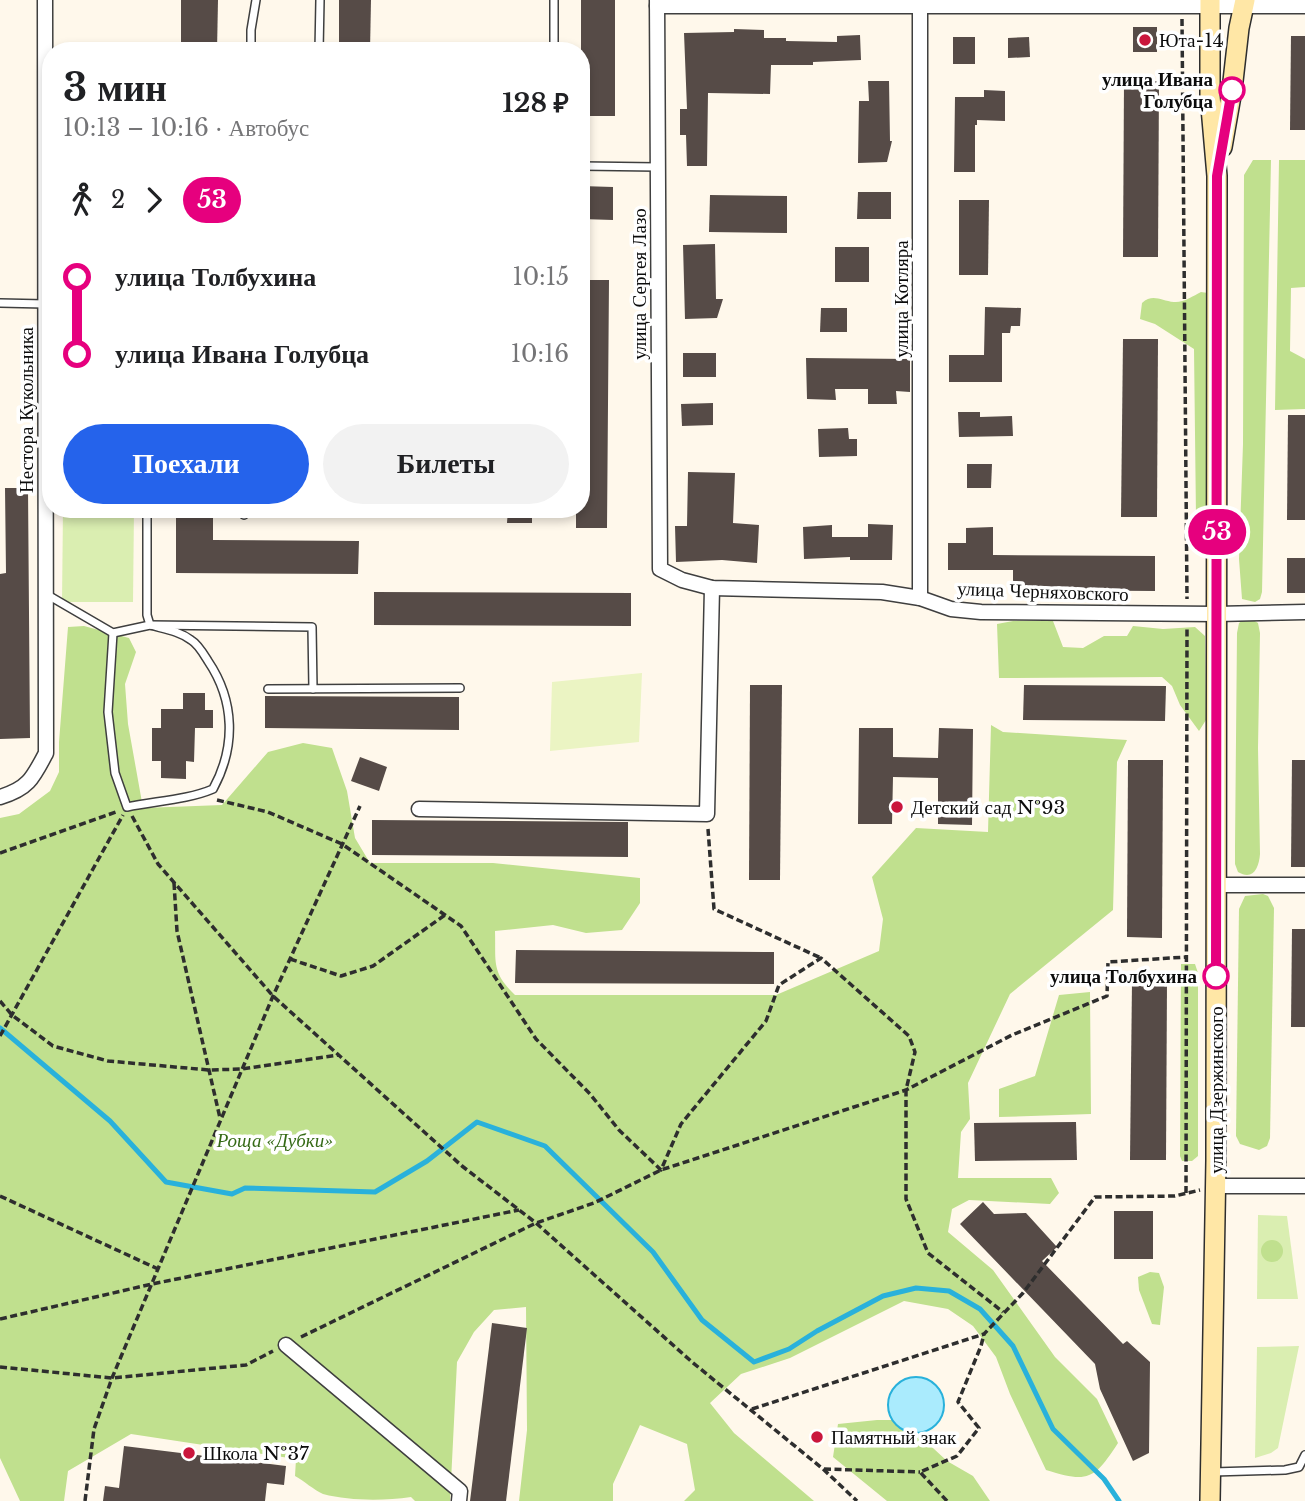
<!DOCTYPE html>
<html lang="ru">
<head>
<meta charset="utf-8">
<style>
  :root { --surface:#fff; --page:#f2f2f2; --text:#202124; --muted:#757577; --accent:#2563eb }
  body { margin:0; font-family:"Libre Baskerville",serif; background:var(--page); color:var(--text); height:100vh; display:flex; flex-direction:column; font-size:26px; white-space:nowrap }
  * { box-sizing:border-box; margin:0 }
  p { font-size:23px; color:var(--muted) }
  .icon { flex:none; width:38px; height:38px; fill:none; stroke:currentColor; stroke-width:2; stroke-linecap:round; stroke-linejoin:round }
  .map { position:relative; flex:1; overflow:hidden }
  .side { position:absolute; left:42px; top:42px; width:548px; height:476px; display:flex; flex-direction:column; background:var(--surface); border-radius:28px; box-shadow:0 4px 10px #0003 }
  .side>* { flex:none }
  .badge { padding:0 14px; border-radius:23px; font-size:24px; line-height:46px }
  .map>.badge { position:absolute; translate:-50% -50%; box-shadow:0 0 0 4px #fff }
  .legs { display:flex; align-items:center; gap:10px; height:77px; padding:0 21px; font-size:23px }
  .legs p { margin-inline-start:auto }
  .head { display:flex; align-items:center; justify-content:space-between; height:119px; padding:0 21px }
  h1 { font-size:38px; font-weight:700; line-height:52px }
  .action { display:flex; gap:14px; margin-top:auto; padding:14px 21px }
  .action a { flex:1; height:80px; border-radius:42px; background:var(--accent); color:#fff; font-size:28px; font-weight:700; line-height:80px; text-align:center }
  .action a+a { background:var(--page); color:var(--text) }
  ul { padding:0 21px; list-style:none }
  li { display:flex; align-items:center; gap:24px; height:77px; font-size:26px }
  li i { display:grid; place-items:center; width:10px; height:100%; margin:0 9px; background:currentColor }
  li i::after { content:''; width:18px; height:18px; margin:-9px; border:5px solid; border-radius:50%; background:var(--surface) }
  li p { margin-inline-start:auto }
  li:first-child i { background:linear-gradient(#0000 50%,currentColor 0) }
  li:last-child i { background:linear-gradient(currentColor 50%,#0000 0) }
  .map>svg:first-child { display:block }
  .green { fill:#daeeb1 }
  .forest { fill:#c0e08e }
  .pitch { fill:#ebf4c3 }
  .water { fill:#aaebfd; stroke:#29b1db; stroke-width:2 }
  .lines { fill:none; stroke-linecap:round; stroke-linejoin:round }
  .stream { stroke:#29b1db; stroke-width:5 }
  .building { fill:#564b47 }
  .lane-casing { stroke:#3f3f3f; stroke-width:10 }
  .street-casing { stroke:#3f3f3f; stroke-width:17 }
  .secondary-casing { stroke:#2e2e2e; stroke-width:22 }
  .path { stroke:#2e2e2e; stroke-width:3.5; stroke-dasharray:7 3.5; stroke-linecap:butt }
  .lane { stroke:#fff; stroke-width:7 }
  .street { stroke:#fff; stroke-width:14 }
  .secondary { stroke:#ffe7a6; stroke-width:19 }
  .line-1-casing { stroke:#fff; stroke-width:16 }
  .line-1 { stroke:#e6007e; stroke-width:10 }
  .poi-dot { fill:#ca163c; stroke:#fff; stroke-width:2.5 }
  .stop-1-dot { fill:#fff; stroke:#e6007e; stroke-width:3.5 }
  .labels { text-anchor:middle; stroke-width:7; stroke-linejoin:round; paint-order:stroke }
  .poi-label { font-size:19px; fill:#0c0c0c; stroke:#fff; text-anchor:start }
  .stop-label { font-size:19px; font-weight:bold; fill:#0c0c0c; stroke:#fff; text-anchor:end }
  .street-label { font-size:19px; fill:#0c0c0c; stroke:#fff }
  .park-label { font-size:19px; font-style:italic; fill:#356a16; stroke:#fff }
</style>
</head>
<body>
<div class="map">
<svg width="1305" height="1501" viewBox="0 0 1305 1501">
  <rect width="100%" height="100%" fill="#fff8eb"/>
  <g class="green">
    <path d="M 63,509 L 134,509 L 133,602 L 62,602 Z"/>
    <path d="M 1258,1215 L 1287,1216 L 1298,1299 L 1257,1299 Z"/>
    <path d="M 1299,1346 L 1278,1448 L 1271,1453 L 1255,1458 L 1257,1347 Z"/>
  </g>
  <g class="forest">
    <path d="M 1253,160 L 1271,160 L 1262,592 L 1260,599 L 1255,602 L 1242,599 L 1239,559 L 1243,444 L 1244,175 Z"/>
    <path d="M 1279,160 L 1305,160 L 1305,287 L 1291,288 L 1290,351 L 1305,359 L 1305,409 L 1275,410 Z"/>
    <path d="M 1201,292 L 1208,293 L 1209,517 L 1207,520 L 1200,520 L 1196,517 L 1194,349 L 1155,324 L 1140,319 L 1142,303 C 1153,293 1161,301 1174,302 C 1183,303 1193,296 1201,292 Z"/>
    <path d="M 1243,620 L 1253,620 L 1258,623 L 1260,633 L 1258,748 L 1260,854 C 1259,868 1253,881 1238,872 L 1235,864 L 1235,847 L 1237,633 L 1239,623 Z"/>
    <path d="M 1013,621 L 1053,621 L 1063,647 L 1083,648 L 1104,636 L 1127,636 L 1133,626 L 1163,629 L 1195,627 L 1205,636 L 1206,720 L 1199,731 L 1180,705 L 1172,686 L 1162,677 L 999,678 L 997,624 Z"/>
    <path d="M 84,626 L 129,638 L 136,652 L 125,684 L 128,724 L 143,808 L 222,805 L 268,752 L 303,743 L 332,748 L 347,791 L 355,838 L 370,863 L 493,863 L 640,878 L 640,903 L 622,930 L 586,933 L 553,925 L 495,931 C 496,962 491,972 515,995 L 776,995 L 879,951 L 883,919 L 872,877 L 916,828 L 988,832 L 991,725 L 1003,732 L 1127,740 L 1117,762 L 1113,910 L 1010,994 L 968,1083 L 970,1119 L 961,1132 L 958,1178 L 1051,1178 L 1059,1193 L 1050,1204 L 969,1200 L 952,1209 L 948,1232 L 993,1270 L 1055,1357 L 1097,1399 L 1118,1443 C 1094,1480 1088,1483 1046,1470 L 1010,1394 L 996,1357 L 973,1326 L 948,1309 L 904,1301 L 790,1358 L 741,1374 L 710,1403 L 734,1433 L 814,1501 L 684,1501 L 695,1490 L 687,1444 L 640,1425 L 613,1484 L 613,1501 L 519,1501 L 527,1430 L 526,1307 L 494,1310 L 474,1332 L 457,1362 L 450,1501 L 415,1501 L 411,1497 C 383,1501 350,1501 323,1494 C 314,1490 304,1481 295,1476 L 296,1459 L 131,1434 L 68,1471 L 64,1501 L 20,1501 L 0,1458 L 0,818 L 19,814 L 50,791 L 59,772 L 59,742 L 68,627 Z"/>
    <path d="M 1263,894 L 1268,896 L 1274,908 L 1270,1138 L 1267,1146 L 1259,1150 L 1240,1144 L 1236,1136 L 1239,909 L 1245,896 Z"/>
    <path d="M 1181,964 L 1195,964 L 1198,973 L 1198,1156 L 1192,1161 L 1182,1161 L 1180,1156 Z"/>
    <path d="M 1090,992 L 1091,1114 L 999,1117 L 999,1089 L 1035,1076 L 1059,995 Z"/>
    <circle cx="1272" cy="1251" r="11"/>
    <path d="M 1150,1272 L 1159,1273 L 1164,1287 L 1160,1325 L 1152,1324 L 1139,1290 L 1138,1277 Z"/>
    <path d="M 877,1420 L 894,1420 L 920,1436 L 947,1461 L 973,1476 L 990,1501 L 887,1501 L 833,1457 L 838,1424 Z"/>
  </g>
  <path class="pitch" d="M 642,673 L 639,742 L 550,751 L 552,682 Z"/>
  <circle class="water" cx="916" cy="1405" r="28"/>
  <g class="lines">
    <path class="stream" d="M 0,1028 L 110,1121 L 166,1182 L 232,1194 L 245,1188 L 375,1192 L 427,1161 L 477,1122 L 545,1146 L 653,1252 L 702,1320 L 754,1362 L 789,1349 L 817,1331 L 883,1296 L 916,1288 L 949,1291 L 980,1309 L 1013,1346 L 1053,1429 L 1104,1479 L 1119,1501"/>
  </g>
  <g class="building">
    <path d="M 181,0 L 218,0 L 217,51 L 181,51 Z"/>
    <path d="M 339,0 L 371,0 L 370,51 L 339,51 Z"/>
    <rect x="581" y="0" width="34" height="116"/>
    <rect x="1133" y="27" width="24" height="25"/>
    <path d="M 734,29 L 764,30 L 764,38 L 786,38 L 786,41 L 837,42 L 837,36 L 860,35 L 861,60 L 813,62 L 813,65 L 771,65 L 770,94 L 708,93 L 707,166 L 687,166 L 686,135 L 680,135 L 680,109 L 687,109 L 684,33 L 734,32 Z"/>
    <path d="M 1291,36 L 1305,36 L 1305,130 L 1290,130 Z"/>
    <rect x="953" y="37" width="22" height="27"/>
    <path d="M 1029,37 L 1030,57 L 1008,58 L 1008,38 Z"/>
    <path d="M 868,81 L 889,81 L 890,141 L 892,141 L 887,162 L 858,163 L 859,101 L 869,101 Z"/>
    <path d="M 1124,81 L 1159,81 L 1158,257 L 1123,257 Z"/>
    <path d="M 984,90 L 1005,91 L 1005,121 L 977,120 L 977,125 L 975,125 L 975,172 L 954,172 L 955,97 L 984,97 Z"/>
    <path d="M 581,186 L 613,187 L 613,220 L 581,219 Z"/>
    <path d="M 858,192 L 891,192 L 891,219 L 857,219 Z"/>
    <path d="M 710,195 L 787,196 L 787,233 L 709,232 Z"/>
    <path d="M 959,200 L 989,200 L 988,275 L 959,275 Z"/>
    <path d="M 715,244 L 716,299 L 723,299 L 717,318 L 685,319 L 683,245 Z"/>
    <rect x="835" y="247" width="34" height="35"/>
    <path d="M 581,280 L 609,280 L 607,528 L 576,528 L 576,509 L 581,509 Z"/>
    <path d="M 985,307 L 1021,308 L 1020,326 L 1011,326 L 1010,333 L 1002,333 L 1002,382 L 949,382 L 949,355 L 984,355 Z"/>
    <path d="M 821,308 L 847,308 L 847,332 L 820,332 Z"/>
    <path d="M 1123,339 L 1158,339 L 1157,517 L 1121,517 Z"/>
    <rect x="683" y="353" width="33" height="24"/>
    <path d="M 806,358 L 910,359 L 910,392 L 896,391 L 897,404 L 868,404 L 868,389 L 835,389 L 836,400 L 807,399 Z"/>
    <path d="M 713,403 L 713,425 L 682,426 L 681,404 Z"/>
    <path d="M 958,412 L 980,412 L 980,417 L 1012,416 L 1013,436 L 959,437 Z"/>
    <path d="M 1288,415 L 1305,415 L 1305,520 L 1287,520 Z"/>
    <path d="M 848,428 L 849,439 L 857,439 L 857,456 L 819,457 L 818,429 Z"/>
    <path d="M 967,464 L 992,464 L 991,488 L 967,488 Z"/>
    <path d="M 688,472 L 735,473 L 733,523 L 759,525 L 757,563 L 722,560 L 676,562 L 675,526 L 687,526 Z"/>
    <path d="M 5,488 L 28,488 L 30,738 L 0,739 L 0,574 L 6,573 Z"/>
    <path d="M 176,509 L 213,509 L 213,540 L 359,541 L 358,574 L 176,573 Z"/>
    <path d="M 508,509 L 532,509 L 532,523 L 507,523 Z"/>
    <path d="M 868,524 L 893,525 L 892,560 L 850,560 L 850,557 L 804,559 L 803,527 L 832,525 L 832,537 L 868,537 Z"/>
    <path d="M 993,527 L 993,555 L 1155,556 L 1155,591 L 1013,590 L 1013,570 L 948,570 L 948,543 L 966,543 L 966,528 Z"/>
    <rect x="1287" y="558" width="18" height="35"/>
    <path d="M 374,592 L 631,593 L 631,626 L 374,625 Z"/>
    <path d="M 750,685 L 782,685 L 780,880 L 749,880 Z"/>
    <path d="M 1024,685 L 1166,686 L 1165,721 L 1023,720 Z"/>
    <path d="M 183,693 L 205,693 L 205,710 L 213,710 L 213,728 L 195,728 L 194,762 L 186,761 L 186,779 L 161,778 L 161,761 L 152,761 L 152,728 L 161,728 L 161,709 L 183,709 Z"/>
    <path d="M 265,696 L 459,697 L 459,730 L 265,728 Z"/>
    <path d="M 859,728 L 893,728 L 893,757 L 938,758 L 939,728 L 973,729 L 972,825 L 938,824 L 938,778 L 893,777 L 892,824 L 858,824 Z"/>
    <path d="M 360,757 L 387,767 L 379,791 L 351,781 Z"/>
    <path d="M 1128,760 L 1163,760 L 1162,938 L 1127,937 Z"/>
    <path d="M 1292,760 L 1305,760 L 1305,867 L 1291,867 Z"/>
    <path d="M 372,820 L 628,822 L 628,857 L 372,855 Z"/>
    <path d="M 1292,929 L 1305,929 L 1305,1027 L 1291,1027 Z"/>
    <path d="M 516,950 L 774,952 L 774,984 L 515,983 Z"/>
    <path d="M 1132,982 L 1167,982 L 1166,1160 L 1130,1160 Z"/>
    <path d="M 1076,1122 L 1077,1160 L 975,1161 L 974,1123 Z"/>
    <path d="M 983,1202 L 994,1214 L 1026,1213 L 1057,1247 L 1042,1261 L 1123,1344 L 1127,1341 L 1150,1362 L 1149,1453 L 1133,1461 L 1100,1389 L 1095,1364 L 960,1224 Z"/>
    <rect x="1114" y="1211" width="39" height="48"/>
    <path d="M 492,1323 L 527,1328 L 506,1501 L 470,1501 Z"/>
    <path d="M 124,1446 L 286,1466 L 284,1485 L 267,1483 L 265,1501 L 103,1501 L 105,1486 L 119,1488 Z"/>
  </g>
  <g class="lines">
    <defs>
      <g id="lane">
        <path d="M 554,0 L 554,51"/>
        <path d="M 251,51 L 251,30 L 256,0"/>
        <path d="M 319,51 L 320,0"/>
        <path d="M 581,166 L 657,167"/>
        <path d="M 0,303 L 45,304"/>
        <path d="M 244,515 L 244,509"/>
        <path d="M 46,594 L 113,633 L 150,625 L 312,627 L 313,689"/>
        <path d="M 113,633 L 108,712 L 115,773 L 127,807 C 155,801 187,800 213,789 C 236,747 235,701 208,661 C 203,653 198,644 191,640 C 179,631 164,629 150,625 L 147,615 L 147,509"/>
        <path d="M 268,689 L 460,688"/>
        <path d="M 1213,1472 L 1285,1470 L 1299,1467 L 1305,1455"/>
      </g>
      <g id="street">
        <path d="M 657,0 L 660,569 L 682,580 L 712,588 L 882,592 L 920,598 L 951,609 L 981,612 L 1216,614 L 1305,612"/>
        <path d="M 920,0 L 920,598"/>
        <path d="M 657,6 L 1305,6"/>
        <path d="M 0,797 C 28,789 33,778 46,753 L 45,0"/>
        <path d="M 419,809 L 707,814 L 712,588"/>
        <path d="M 1216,885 L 1305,885"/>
        <path d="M 1215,1186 L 1305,1186"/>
        <path d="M 286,1345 L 460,1491 L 459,1501"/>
      </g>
      <g id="secondary">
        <path d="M 1210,0 L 1210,96 L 1217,176 L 1216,1160 L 1210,1501"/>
        <path d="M 1222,147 L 1232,90 L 1239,28 L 1245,0"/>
      </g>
    </defs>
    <use href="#lane" class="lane-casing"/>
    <use href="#street" class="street-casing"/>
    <use href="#secondary" class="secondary-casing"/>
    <g class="path">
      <path d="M 1182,19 L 1187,599"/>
      <path d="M 217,800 L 268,812 L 342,844 L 461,926 L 536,1039 L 590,1094 L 619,1130 L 661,1170 L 681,1124 L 766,1021 L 779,985 L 821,958 L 909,1036 L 915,1052 L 906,1090 L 906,1199 L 928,1253 L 1003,1312"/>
      <path d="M 132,816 L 158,864 L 273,996 L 462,1166 L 536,1223 L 692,1362 L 823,1469 L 857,1501"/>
      <path d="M 708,829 L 714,909 L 821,958"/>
      <path d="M 0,853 L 116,812"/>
      <path d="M 174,883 L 177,931 L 220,1118"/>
      <path d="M 290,959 L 341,976 L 373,966 L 445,915"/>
      <path d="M 0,1001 L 12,1015 L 53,1046 L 108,1061 L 209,1070 L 242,1069 L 338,1055"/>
      <path d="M 0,1036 L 123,815"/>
      <path d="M 1186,1193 L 1187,628"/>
      <path d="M 0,1196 L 158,1269"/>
      <path d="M 0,1319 L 152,1284 L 519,1210"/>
      <path d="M 301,1337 L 536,1223 L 594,1203 L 661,1170 L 906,1090 L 1012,1035 L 1107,996 L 1108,962 L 1187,957"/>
      <path d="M 0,1367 L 112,1378 L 246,1365 L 273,1351"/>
      <path d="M 752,1409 L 984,1334 L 1023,1293 L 1095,1197 L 1175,1196 L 1200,1190"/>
      <path d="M 824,1469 L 920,1472"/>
      <path d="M 85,1501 L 94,1429 L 112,1378 L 273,996 L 360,806"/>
      <path d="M 947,1501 L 920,1472 L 957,1456 L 979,1428 L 958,1402 L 981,1346 L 984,1334"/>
    </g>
    <use href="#lane" class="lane"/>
    <use href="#street" class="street"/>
    <use href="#secondary" class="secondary"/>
  </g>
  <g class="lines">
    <defs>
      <path id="line-1" d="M 1216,976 L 1217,176 L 1232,90"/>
    </defs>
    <use href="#line-1" class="line-1-casing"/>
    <use href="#line-1" class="line-1"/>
  </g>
  <g class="poi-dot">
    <circle cx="1145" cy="40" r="7"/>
    <circle cx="897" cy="807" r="7"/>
    <circle cx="817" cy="1437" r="7"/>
    <circle cx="189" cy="1453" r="7"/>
  </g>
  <g class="stop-1-dot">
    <circle cx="1232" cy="90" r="12"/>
    <circle cx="1216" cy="976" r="12"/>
  </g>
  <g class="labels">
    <g class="poi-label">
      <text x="1159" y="47">Юта-14</text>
      <text x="911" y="814">Детский сад №93</text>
      <text x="831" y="1444">Памятный знак</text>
      <text x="203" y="1460">Школа №37</text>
    </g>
    <g class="stop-label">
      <text x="1213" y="86">улица Ивана<tspan x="1213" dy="22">Голубца</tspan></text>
      <text x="1197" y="983">улица Толбухина</text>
    </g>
    <g class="street-label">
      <text transform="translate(639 284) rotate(-90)" y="7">улица Сергея Лазо</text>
      <text transform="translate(901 299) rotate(-90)" y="7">улица Котляра</text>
      <text transform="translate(26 410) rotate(-90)" y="7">Нестора Кукольника</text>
      <text transform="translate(1043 591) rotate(2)" y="7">улица Черняховского</text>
      <text transform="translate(1216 1090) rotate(-90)" y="7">улица Дзержинского</text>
    </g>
    <g class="park-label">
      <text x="275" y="1147">Роща «Дубки»</text>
    </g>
  </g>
</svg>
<b class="badge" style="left:1217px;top:532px;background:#e6007e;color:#fff">53</b>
<section class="side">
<div class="head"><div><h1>3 мин</h1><p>10:13 – 10:16 · Автобус</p></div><b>128 ₽</b></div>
<div class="legs"><svg class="icon" aria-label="walk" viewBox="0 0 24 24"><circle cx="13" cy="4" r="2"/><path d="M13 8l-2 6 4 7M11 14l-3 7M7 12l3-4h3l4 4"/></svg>2<svg class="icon" aria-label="forward" viewBox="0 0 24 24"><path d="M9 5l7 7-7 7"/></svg><b class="badge" style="background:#e6007e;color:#fff">53</b></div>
<ul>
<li><i style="color:#e6007e"></i><b>улица Толбухина</b><p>10:15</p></li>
<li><i style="color:#e6007e"></i><b>улица Ивана Голубца</b><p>10:16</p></li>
</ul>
<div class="action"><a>Поехали</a><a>Билеты</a></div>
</section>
</div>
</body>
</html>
